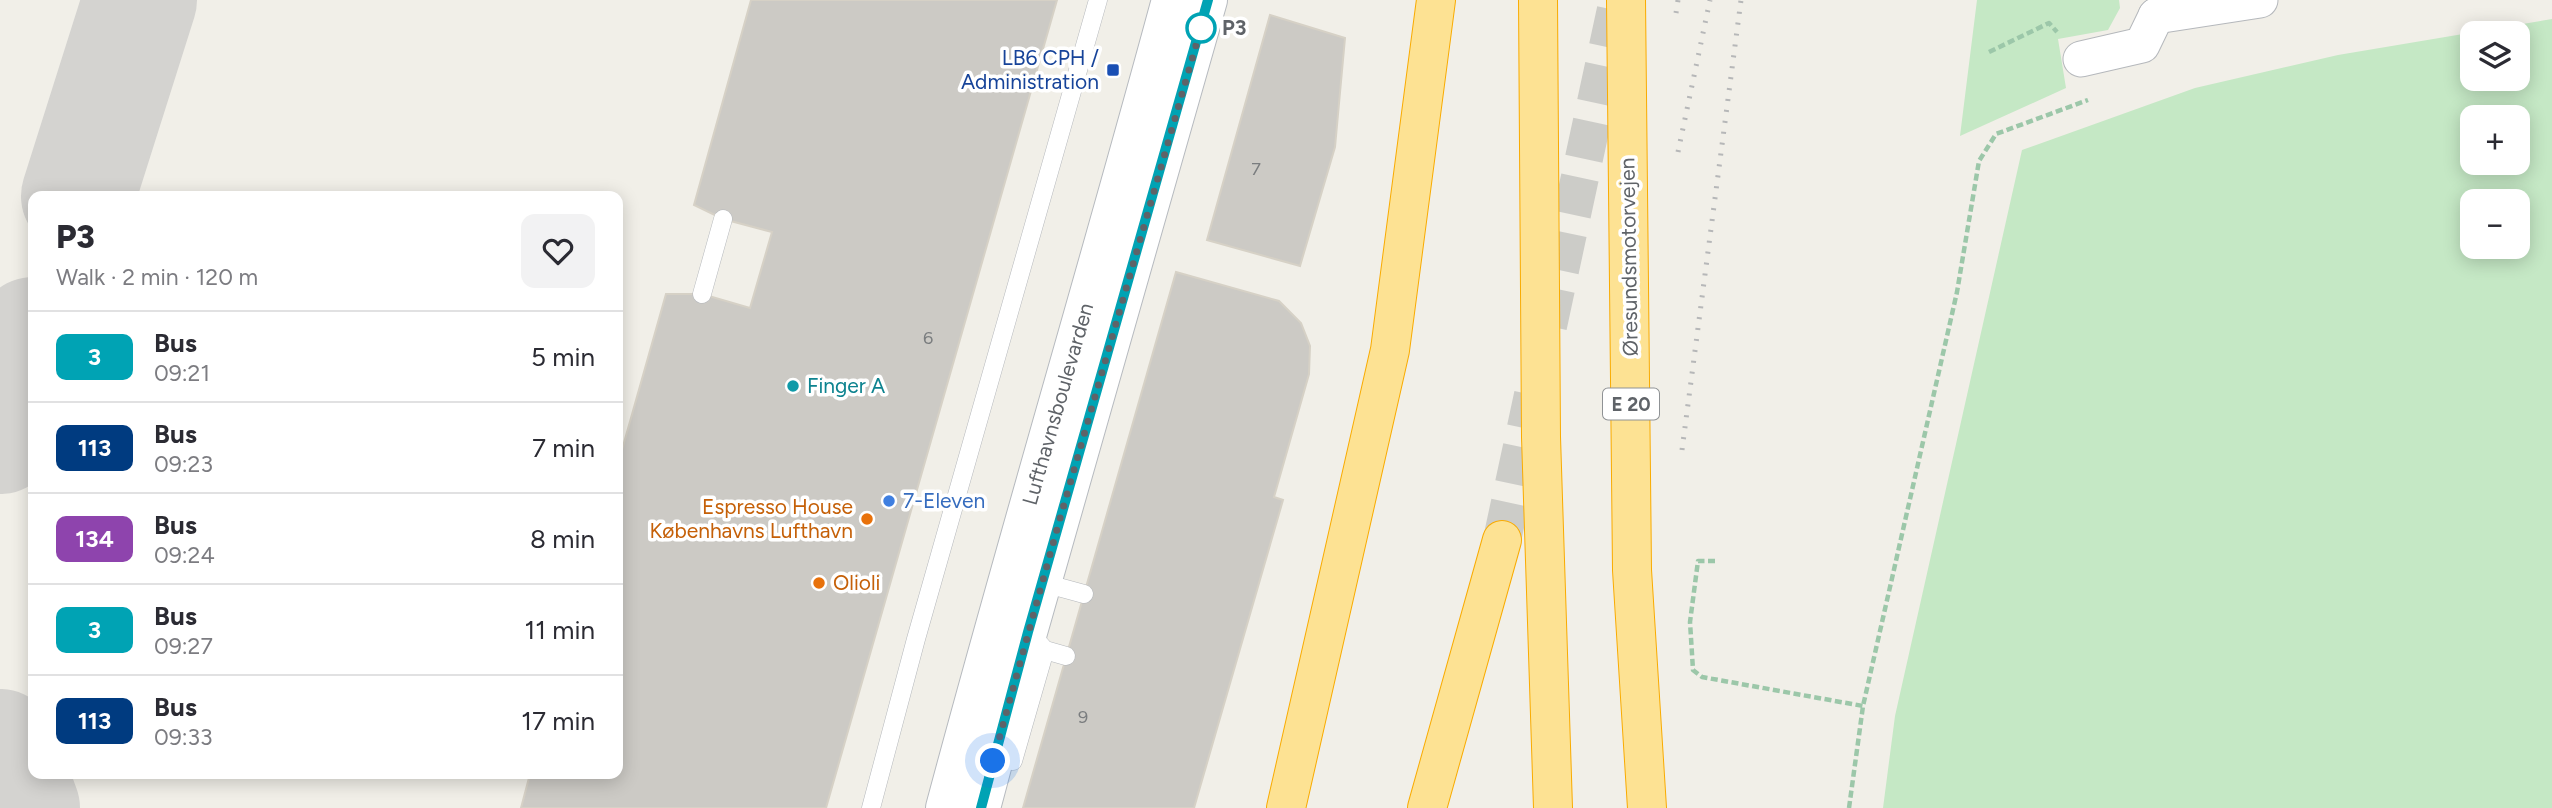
<!DOCTYPE html>
<html lang="en">
<head>
<meta charset="utf-8">
<style>
  :root { --surface:#fff; --page:#f2f2f3; --text:#2b2b33; --muted:#7c7c81; --line:#e1e1e2 }
  body { margin:0; font-family:Figtree,sans-serif; background:var(--page); color:var(--text); height:100vh; display:flex; flex-direction:column; font-size:26px; white-space:nowrap }
  * { box-sizing:border-box; margin:0 }
  p { font-size:23px; color:var(--muted) }
  .icon { flex:none; width:38px; height:38px; fill:none; stroke:currentColor; stroke-width:2; stroke-linecap:round; stroke-linejoin:round }
  .map { position:relative; flex:1; overflow:hidden }
  .sheet { position:absolute; left:28px; top:191px; width:595px; height:588px; display:flex; flex-direction:column; background:var(--surface); border-radius:14px; box-shadow:0 4px 18px #0003 }
  .sheet>* { flex:none }
  .badge { padding:0 14px; border-radius:10px; font-size:24px; line-height:46px }
  .buttons { position:absolute; left:2460px; top:21px; display:grid; gap:14px }
  .buttons a { display:grid; place-items:center; width:70px; height:70px; border-radius:14px; background:var(--surface); box-shadow:0 4px 18px #0003; font-size:35px }
  .you { position:absolute; width:35px; height:35px; margin:-18px; border:5px solid #fff; border-radius:50%; background:#1a73e8; box-shadow:0 0 0 10px #1a73e833 }
  .map>.badge { position:absolute; translate:-50% -50%; box-shadow:0 0 0 4px #fff }
  .round { display:grid; place-items:center; flex:none; width:74px; height:74px; border-radius:14px; background:var(--page) }
  .head { display:flex; align-items:center; justify-content:space-between; height:119px; padding:0 28px }
  h1 { font-size:33px; font-weight:800; line-height:52px }
  ul { padding:0; list-style:none }
  li { display:flex; align-items:center; gap:21px; height:91px; padding:0 28px; border-top:2px solid var(--line) }
  li div { flex:1 }
  li b { display:block; font-size:26px }
  li em { font-style:normal }
  li .badge { min-width:77px; font-weight:700; text-align:center }
  .map>svg:first-child { display:block }
  .green { fill:#c5e8c5; fill-rule:evenodd }
  .lines { fill:none; stroke-linecap:round; stroke-linejoin:round }
  .taxiway { stroke:#d4d3d0; stroke-width:114 }
  .building { fill:#cccac5; stroke:#d6d1c6; stroke-width:2 }
  .highway-tunnel { stroke:#ccccc8; stroke-width:38; stroke-dasharray:38 19; stroke-linecap:butt }
  .lane-casing { stroke:#b5b8bc; stroke-width:19 }
  .street-casing { stroke:#b5b8bc; stroke-width:37 }
  .secondary-casing { stroke:#b6babf; stroke-width:40 }
  .highway-casing { stroke:#f9ab00; stroke-width:40 }
  .path { stroke:#9cc7a9; stroke-width:4.5; stroke-dasharray:7 3.5; stroke-linecap:butt }
  .lane { stroke:#fff; stroke-width:18 }
  .street { stroke:#fff; stroke-width:35 }
  .secondary { stroke:#fff; stroke-width:38 }
  .highway { stroke:#fde293; stroke-width:38 }
  .rail { stroke:#b6b7b8; stroke-width:5; stroke-dasharray:2 9; stroke-linecap:butt }
  .line-casing { stroke:#fff; stroke-width:16 }
  .line { stroke:#00a3b4; stroke-width:10 }
  .walk { stroke:#5f6368; stroke-width:7; stroke-dasharray:0 12.6 }
  .stop-dot { fill:#fff; stroke:#00a3b4; stroke-width:3.5 }
  .transit-dot { fill:#1a4fb4; stroke:#fff; stroke-width:2.5 }
  .culture-dot { fill:#0f9aa8; stroke:#fff; stroke-width:2.5 }
  .shop-dot { fill:#3f7fe0; stroke:#fff; stroke-width:2.5 }
  .food-dot { fill:#e8710a; stroke:#fff; stroke-width:2.5 }
  .labels { text-anchor:middle; stroke-width:7; stroke-linejoin:round; paint-order:stroke }
  .number-label { font-size:18px; fill:#7a7d7f }
  .shield { fill:#fff; stroke:#8f9295; stroke-width:2 }
  .shield-label { font-size:19px; font-weight:bold; fill:#5f6368 }
  .stop-label { font-size:21px; font-weight:bold; fill:#5f6368; stroke:#fff; text-anchor:start }
  .transit-label { font-size:21px; fill:#164399; stroke:#fff; text-anchor:end }
  .street-label { font-size:21px; fill:#5f6368; stroke:#fff }
  .culture-label { font-size:21px; fill:#0d838f; stroke:#fff; text-anchor:start }
  .shop-label { font-size:21px; fill:#366cbe; stroke:#fff; text-anchor:start }
  .food-label { font-size:21px; fill:#c56008; stroke:#fff; text-anchor:end }
</style>
</head>
<body>
<div class="map">
<svg width="2552" height="808" viewBox="0 0 2552 808">
  <rect width="100%" height="100%" fill="#f1efe8"/>
  <g class="green">
    <path d="M 1977,0 L 2119,0 L 2120,8 L 2108,30 L 2058,39 L 2066,88 L 1960,136 Z"/>
    <path d="M 2552,19 L 2552,808 L 1883,808 L 1895,716 L 2022,150 L 2195,88 L 2338,55 ZM 2473,33 L 2518,33 L 2518,79 L 2473,79 ZM 2473,117 L 2518,117 L 2518,163 L 2473,163 ZM 2518,201 L 2518,247 L 2473,247 L 2473,201 Z"/>
  </g>
  <g class="lines">
    <g class="taxiway">
      <path d="M 78,196 L 140,0"/>
      <path d="M 0,437 L 33,334"/>
      <path d="M 0,746 L 23,808"/>
    </g>
  </g>
  <g class="building">
    <path d="M 751,0 L 1057,0 L 826,808 L 521,808 L 530,774 L 618,774 L 618,464 L 666,294 L 702,294 L 750,308 L 772,232 L 723,219 L 694,205 Z"/>
    <path d="M 1270,15 L 1345,38 L 1335,147 L 1300,266 L 1207,240 Z"/>
    <path d="M 1176,272 L 1279,301 L 1301,323 L 1310,346 L 1309,374 L 1274,497 L 1283,500 L 1194,808 L 1023,808 Z"/>
  </g>
  <g class="lines">
    <g class="highway-tunnel">
      <path d="M 1548,326 L 1618,0"/>
      <path d="M 1502,540 L 1533,395"/>
    </g>
    <defs>
      <g id="lane">
        <path d="M 702,294 L 723,219"/>
        <path d="M 1040,582 L 1084,594"/>
        <path d="M 1037,641 L 1045,650 L 1066,656"/>
        <path d="M 1013,761 L 1045,650"/>
        <path d="M 871,808 L 916,639 L 1098,0"/>
      </g>
      <g id="street">
        <path d="M 2156,16 L 2260,0"/>
        <path d="M 2081,59 L 2142,45 L 2156,16"/>
      </g>
      <g id="secondary">
        <path d="M 945,808 C 1017,538 1098,270 1171,0"/>
        <path d="M 981,808 L 1028,632 L 1208,0"/>
      </g>
      <g id="highway">
        <path d="M 1538,0 L 1541,437 L 1553,808"/>
        <path d="M 1626,0 L 1632,570 L 1647,808"/>
        <path d="M 1286,808 L 1390,350 L 1436,0"/>
        <path d="M 1427,808 L 1502,540"/>
      </g>
    </defs>
    <use href="#lane" class="lane-casing"/>
    <use href="#street" class="street-casing"/>
    <use href="#secondary" class="secondary-casing"/>
    <use href="#highway" class="highway-casing"/>
    <g class="path">
      <path d="M 1989,52 L 2049,23 L 2057,32"/>
      <path d="M 1715,561 L 1698,561 L 1690,622 L 1693,670 L 1702,677 L 1863,706"/>
      <path d="M 1849,808 L 1863,706 L 1957,292 L 1979,161 L 1996,134 L 2088,100"/>
    </g>
    <use href="#lane" class="lane"/>
    <use href="#street" class="street"/>
    <use href="#secondary" class="secondary"/>
    <use href="#highway" class="highway"/>
    <g class="rail">
      <path d="M 1676,13 L 1678,0"/>
      <path d="M 1678,152 L 1710,0"/>
      <path d="M 1682,450 L 1741,0"/>
    </g>
  </g>
  <g class="lines">
    <defs>
      <path id="line" d="M 981,808 L 1028,632 L 1208,0"/>
    </defs>
    <use href="#line" class="line-casing"/>
    <use href="#line" class="line"/>
    <path class="walk" d="M 993,761 L 1059,522 L 1201,28"/>
  </g>
  <circle class="stop-dot" cx="1201" cy="28" r="14"/>
  <rect class="transit-dot" x="1106" y="63" width="14" height="14" rx="3.5"/>
  <circle class="culture-dot" cx="793" cy="386" r="7"/>
  <circle class="shop-dot" cx="889" cy="501" r="7"/>
  <g class="food-dot">
    <circle cx="867" cy="519" r="7"/>
    <circle cx="819" cy="583" r="7"/>
  </g>
  <g class="labels">
    <g class="number-label">
      <text x="1256" y="175">7</text>
      <text x="928" y="344">6</text>
      <text x="1083" y="723">9</text>
    </g>
    <rect class="shield" x="1603" y="388.5" width="56" height="31" rx="5"/>
    <g class="shield-label">
      <text x="1631" y="411">E 20</text>
    </g>
    <g class="stop-label">
      <text x="1222" y="35">P3</text>
    </g>
    <g class="transit-label">
      <text x="1099" y="65">LB6 CPH /<tspan x="1099" dy="24">Administration</tspan></text>
    </g>
    <g class="street-label">
      <text transform="translate(1629 257) rotate(-91)" y="7">Øresundsmotorvejen</text>
      <text transform="translate(1058 404) rotate(-74)" y="7">Lufthavnsboulevarden</text>
    </g>
    <g class="culture-label">
      <text x="807" y="393">Finger A</text>
    </g>
    <g class="shop-label">
      <text x="903" y="508">7-Eleven</text>
    </g>
    <g class="food-label">
      <text x="853" y="514">Espresso House<tspan x="853" dy="24">Københavns Lufthavn</tspan></text>
      <text x="833" y="590" text-anchor="start">Olioli</text>
    </g>
  </g>
</svg>
<div class="buttons">
<a><svg class="icon" aria-label="layers" viewBox="0 0 24 24"><path d="M12 4l9 5-9 5-9-5zM3 14l9 5 9-5"/></svg></a>
<a>+</a>
<a>−</a>
</div>
<div class="you" style="left:993px;top:761px"></div>
<section class="sheet">
<div class="head"><div><h1>P3</h1><p>Walk · 2 min · 120 m</p></div><a class="round"><svg class="icon" aria-label="heart" viewBox="0 0 24 24"><path d="M12 20l-8-8c-3-5 5-10 8-4 3-6 11-1 8 4z"/></svg></a></div>
<ul>
<li><span class="badge" style="background:#00a3b4;color:#fff">3</span><div><b>Bus</b><p>09:21</p></div><em>5 min</em></li>
<li><span class="badge" style="background:#003b80;color:#fff">113</span><div><b>Bus</b><p>09:23</p></div><em>7 min</em></li>
<li><span class="badge" style="background:#8e44ad;color:#fff">134</span><div><b>Bus</b><p>09:24</p></div><em>8 min</em></li>
<li><span class="badge" style="background:#00a3b4;color:#fff">3</span><div><b>Bus</b><p>09:27</p></div><em>11 min</em></li>
<li><span class="badge" style="background:#003b80;color:#fff">113</span><div><b>Bus</b><p>09:33</p></div><em>17 min</em></li>
</ul>
</section>
</div>
</body>
</html>
